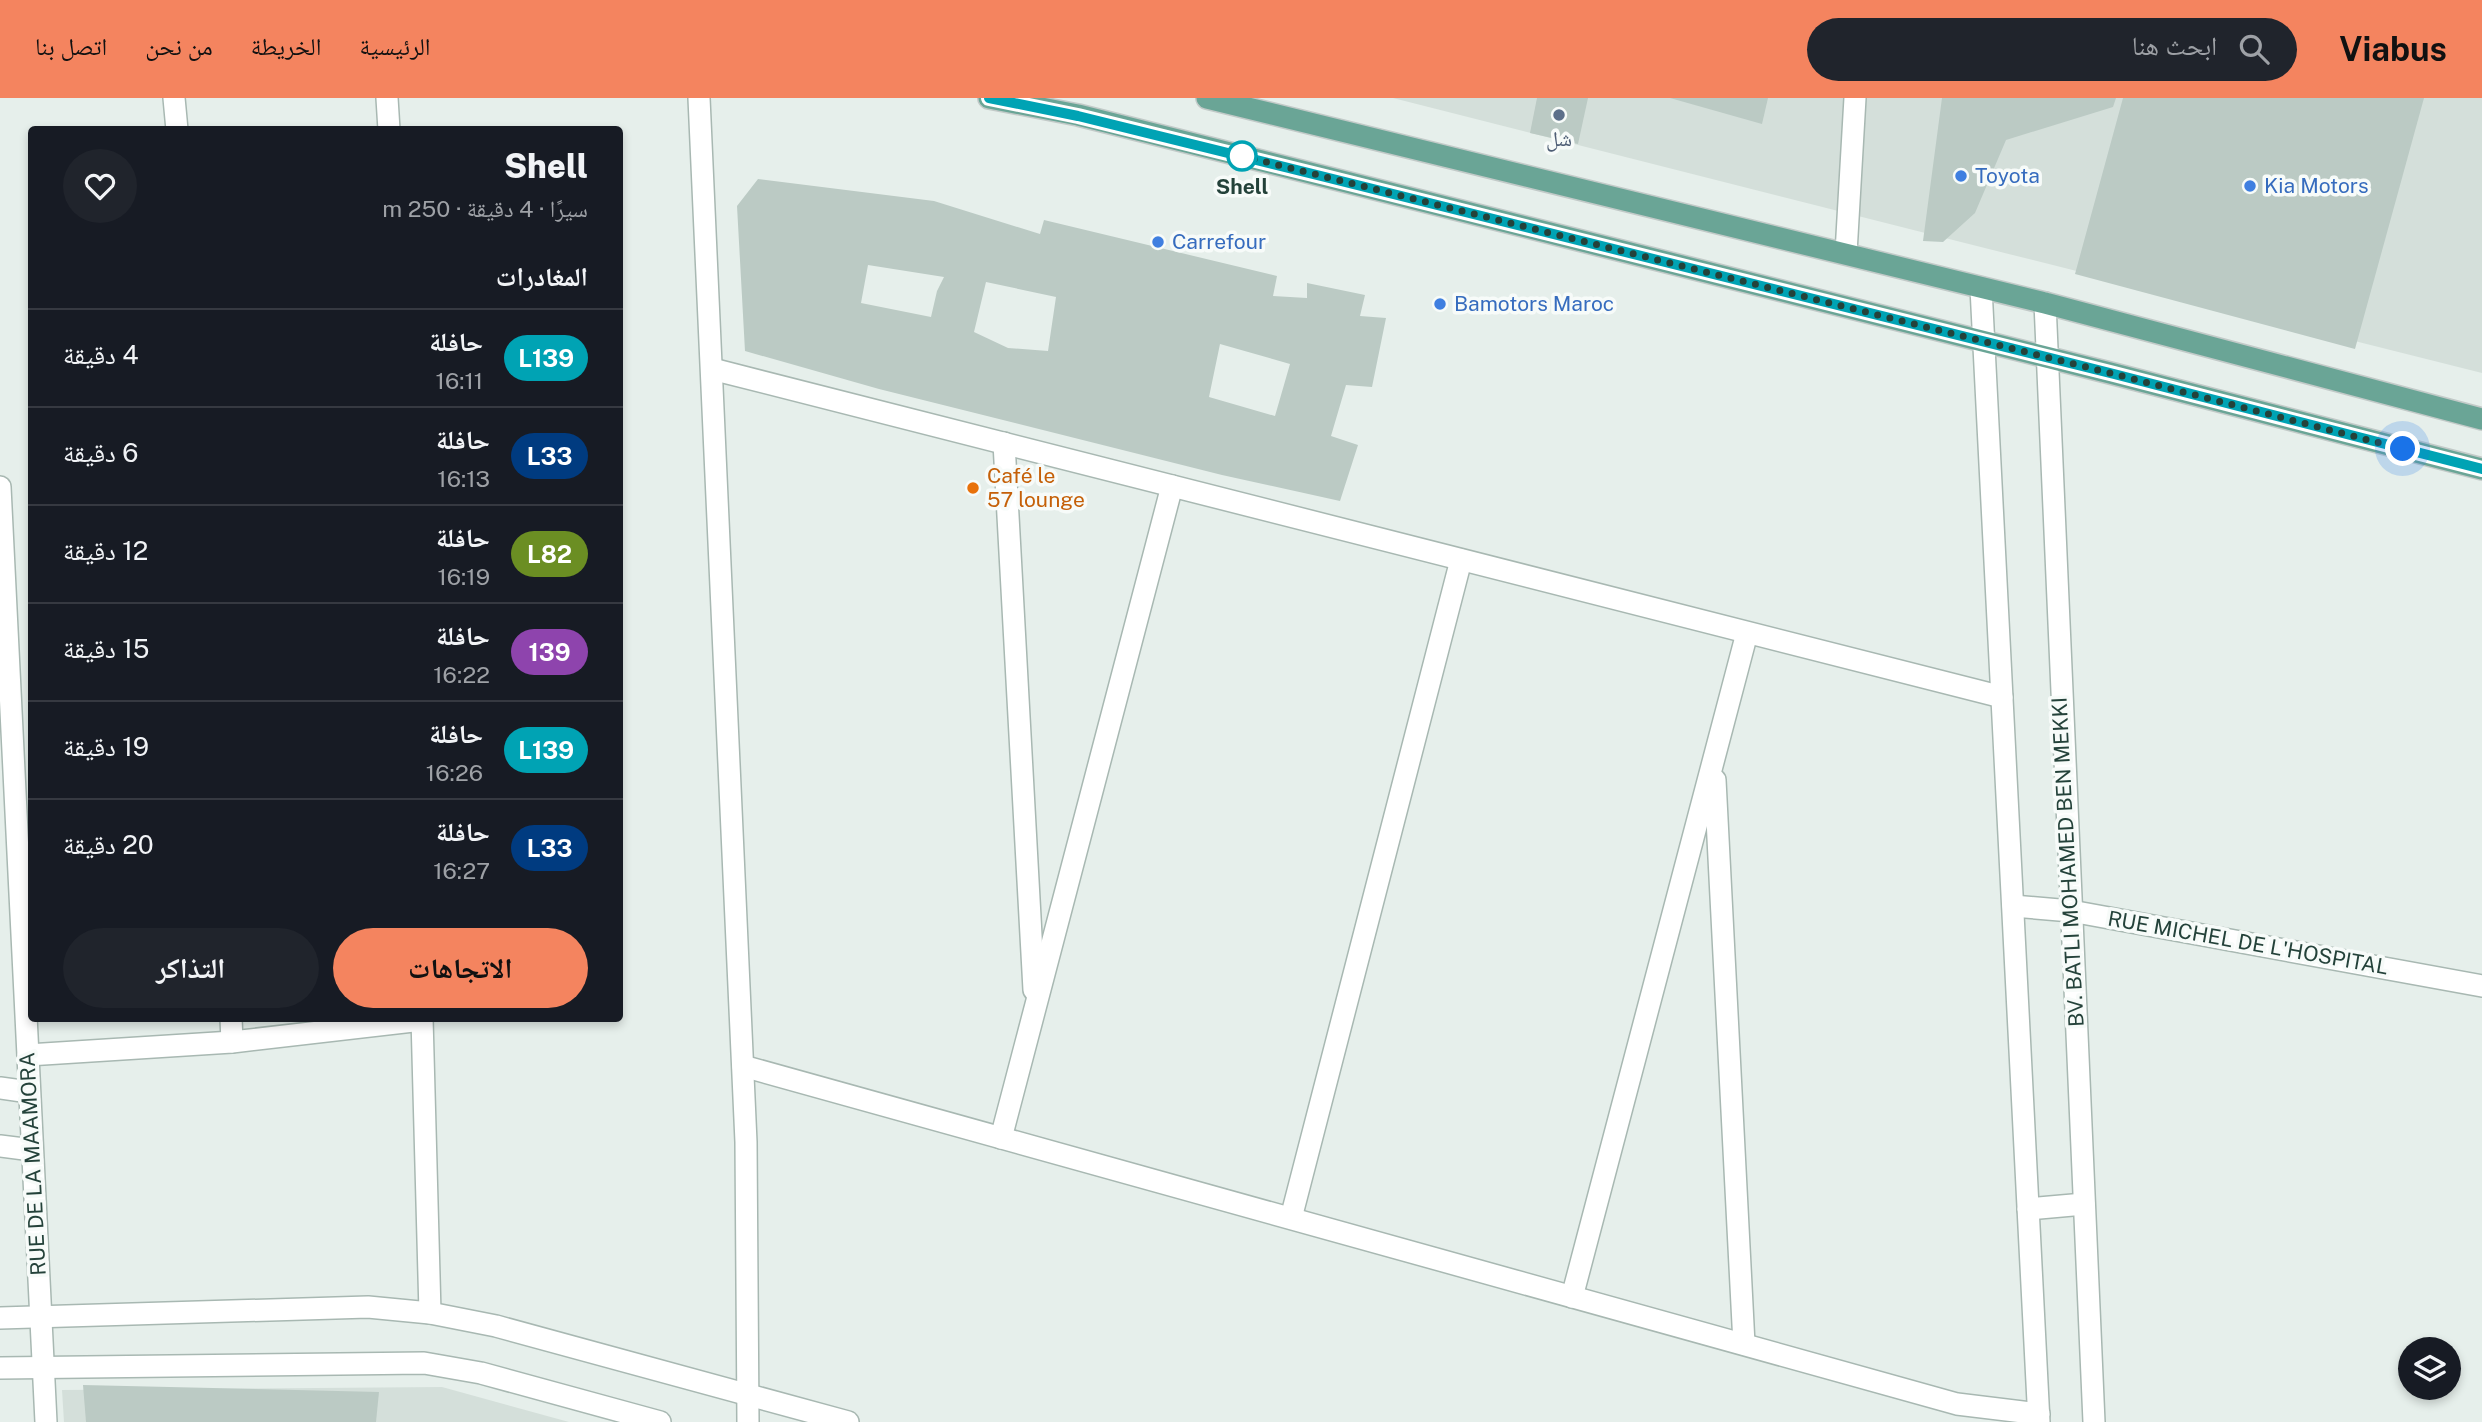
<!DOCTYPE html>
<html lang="ar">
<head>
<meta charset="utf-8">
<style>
  :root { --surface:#171b24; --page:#20242c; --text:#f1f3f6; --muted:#9ea1a6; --line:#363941; --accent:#f4845f }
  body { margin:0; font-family:"Public Sans","Noto Naskh Arabic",sans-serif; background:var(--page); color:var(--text); direction:rtl; height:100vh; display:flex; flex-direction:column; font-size:26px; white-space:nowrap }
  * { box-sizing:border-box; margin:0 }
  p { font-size:23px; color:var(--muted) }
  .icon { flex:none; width:38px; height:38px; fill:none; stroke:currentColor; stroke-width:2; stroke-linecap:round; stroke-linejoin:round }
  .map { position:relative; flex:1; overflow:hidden; direction:ltr }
  .side { position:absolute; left:28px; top:28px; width:595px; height:896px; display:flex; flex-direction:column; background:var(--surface); border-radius:7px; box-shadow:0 4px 10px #0003; direction:rtl }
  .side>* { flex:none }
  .badge { padding:0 14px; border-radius:23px; font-size:24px; line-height:46px }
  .fabs { position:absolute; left:2398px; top:1239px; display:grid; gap:14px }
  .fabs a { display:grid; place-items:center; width:63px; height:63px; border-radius:50%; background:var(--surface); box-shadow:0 4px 10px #0003; font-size:35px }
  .you { position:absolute; width:35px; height:35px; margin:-18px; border:5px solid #fff; border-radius:50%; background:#1a73e8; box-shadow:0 0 0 10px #1a73e833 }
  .map>.badge { position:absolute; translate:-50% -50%; box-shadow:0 0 0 4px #fff }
  h2 { padding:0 35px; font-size:26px; line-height:63px }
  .round { display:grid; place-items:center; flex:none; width:74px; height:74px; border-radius:37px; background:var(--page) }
  .overview { display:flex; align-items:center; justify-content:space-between; height:119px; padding:0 35px }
  h1 { font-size:33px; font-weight:800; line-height:52px }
  .action { display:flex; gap:14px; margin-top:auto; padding:14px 35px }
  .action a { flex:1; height:80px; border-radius:42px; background:var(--accent); color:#111; font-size:28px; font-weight:800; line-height:80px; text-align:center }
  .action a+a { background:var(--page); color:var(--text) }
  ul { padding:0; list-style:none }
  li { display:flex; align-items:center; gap:21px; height:98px; padding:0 35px; border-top:2px solid var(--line) }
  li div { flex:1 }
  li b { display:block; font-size:26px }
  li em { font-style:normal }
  li .badge { min-width:77px; font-weight:700; text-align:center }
  header { display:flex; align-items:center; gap:42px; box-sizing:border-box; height:98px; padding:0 35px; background:var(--accent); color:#111 }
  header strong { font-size:33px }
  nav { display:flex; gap:38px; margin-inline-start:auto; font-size:24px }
  .search { width:490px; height:63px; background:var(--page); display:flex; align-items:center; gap:18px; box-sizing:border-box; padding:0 24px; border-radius:38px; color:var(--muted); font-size:26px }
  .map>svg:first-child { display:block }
  .built { fill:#d4dfda }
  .building { fill:#bbcac4; fill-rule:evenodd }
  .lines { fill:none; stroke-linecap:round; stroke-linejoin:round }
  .minor-casing { stroke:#a8b8b2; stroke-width:24 }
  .tertiary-casing { stroke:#a8b8b2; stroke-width:24 }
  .primary-casing { stroke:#c2cac8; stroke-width:24 }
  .minor { stroke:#fff; stroke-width:21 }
  .tertiary { stroke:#fff; stroke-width:21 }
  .primary { stroke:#6aa596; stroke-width:21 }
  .line-casing { stroke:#fff; stroke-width:16 }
  .line { stroke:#00a3b4; stroke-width:10 }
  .walk { stroke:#24423a; stroke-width:7; stroke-dasharray:0 12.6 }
  .service-dot { fill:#5c6f8a; stroke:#f7fbf9; stroke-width:2.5 }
  .stop-dot { fill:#fff; stroke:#00a3b4; stroke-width:3.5 }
  .shop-dot { fill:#3f7fe0; stroke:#f7fbf9; stroke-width:2.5 }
  .food-dot { fill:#e8710a; stroke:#f7fbf9; stroke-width:2.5 }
  .labels { text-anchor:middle; stroke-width:7; stroke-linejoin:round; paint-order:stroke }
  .service-label { font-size:21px; fill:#4e5e75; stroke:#f7fbf9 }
  .shop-label { font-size:21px; fill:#366cbe; stroke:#f7fbf9; text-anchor:start }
  .stop-label { font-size:21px; font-weight:bold; fill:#24423a; stroke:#f7fbf9 }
  .food-label { font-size:21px; fill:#c56008; stroke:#f7fbf9; text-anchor:start }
  .street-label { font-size:21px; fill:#24423a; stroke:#f7fbf9 }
</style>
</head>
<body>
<header>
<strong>Viabus</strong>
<div class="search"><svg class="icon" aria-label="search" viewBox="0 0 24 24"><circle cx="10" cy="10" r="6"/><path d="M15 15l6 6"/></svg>ابحث هنا</div>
<nav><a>الرئيسية</a><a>الخريطة</a><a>من نحن</a><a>اتصل بنا</a></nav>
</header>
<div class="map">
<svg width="2482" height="1324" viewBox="0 0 2482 1324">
  <rect width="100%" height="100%" fill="#e6efeb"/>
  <g class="built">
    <path d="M 1393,0 L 2482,0 L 2482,275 L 1949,141 Z"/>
    <path d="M 442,1289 L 569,1324 L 64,1324 L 62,1292 Z"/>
  </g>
  <g class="building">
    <path d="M 1537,0 L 1588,0 L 1578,46 L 1530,35 Z"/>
    <path d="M 1670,0 L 1768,0 L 1762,26 Z"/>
    <path d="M 1942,0 L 2116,0 L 2113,9 L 2006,42 L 1975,115 L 1943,144 L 1923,143 Z"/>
    <path d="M 2123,0 L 2424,0 L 2355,251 L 2075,176 Z"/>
    <path d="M 758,81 L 934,103 L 1040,136 L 1044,122 L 1277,178 L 1273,198 L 1307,200 L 1307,185 L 1365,197 L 1360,218 L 1386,220 L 1372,289 L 1346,287 L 1331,338 L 1358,347 L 1340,403 L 1222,377 L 879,291 L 745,253 L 737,108 ZM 868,167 L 944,179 L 937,193 L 931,219 L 861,205 ZM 986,184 L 1056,199 L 1048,253 L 1008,250 L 974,234 ZM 1220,246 L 1290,266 L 1275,318 L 1209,299 Z"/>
    <path d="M 83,1287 L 379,1294 L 376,1324 L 86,1324 Z"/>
  </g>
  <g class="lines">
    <defs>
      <g id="minor">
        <path d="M 174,0 L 177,32"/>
        <path d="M 387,0 L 389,32"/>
        <path d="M 699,0 L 746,1044 L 748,1324"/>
        <path d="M 1846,155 L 1855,0"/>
        <path d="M 712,271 L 2002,599"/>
        <path d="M 1004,345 L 1034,892"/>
        <path d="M 1715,682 L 1744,1246"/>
        <path d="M 2013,808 L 2071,813 L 2482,888"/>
        <path d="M 231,920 L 232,944"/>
        <path d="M 422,920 L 430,1215"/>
        <path d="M 28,957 L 232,944 L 422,922"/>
        <path d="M 743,968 L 1957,1306 L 2039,1316"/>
        <path d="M 0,990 L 29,994"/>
        <path d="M 1001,1040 L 1172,388"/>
        <path d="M 0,1048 L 32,1052"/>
        <path d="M 1291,1120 L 1461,462"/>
        <path d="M 1572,1199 L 1747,535"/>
        <path d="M 0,1220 L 368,1209 L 430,1215 L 496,1228 L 848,1324"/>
        <path d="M 0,1270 L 424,1265 L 481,1275 L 660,1324"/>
      </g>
      <g id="tertiary">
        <path d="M 1981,190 L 2039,1324"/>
        <path d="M 2045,205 L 2094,1324"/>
        <path d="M 0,389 L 46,1324"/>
        <path d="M 2028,1111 L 2084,1106"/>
      </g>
      <g id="primary">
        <path d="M 989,0 L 1078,17 L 2114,276 L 2482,371"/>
        <path d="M 1207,0 L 2045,205 L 2482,321"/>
      </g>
    </defs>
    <use href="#minor" class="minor-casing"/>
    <use href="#tertiary" class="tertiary-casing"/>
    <use href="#primary" class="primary-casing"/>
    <use href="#minor" class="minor"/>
    <use href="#tertiary" class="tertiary"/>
    <use href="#primary" class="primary"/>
  </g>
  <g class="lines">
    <defs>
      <path id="line" d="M 989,0 L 1078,18 L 1325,79 L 2114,276 L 2482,371"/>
    </defs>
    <use href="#line" class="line-casing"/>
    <use href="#line" class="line"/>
    <path class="walk" d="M 1242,58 L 2114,276 L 2403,351"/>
  </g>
  <circle class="service-dot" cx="1559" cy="17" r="7"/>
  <circle class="stop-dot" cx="1242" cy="58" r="14"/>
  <g class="shop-dot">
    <circle cx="1961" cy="78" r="7"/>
    <circle cx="2250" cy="88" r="7"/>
    <circle cx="1158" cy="144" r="7"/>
    <circle cx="1440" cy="206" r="7"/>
  </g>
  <circle class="food-dot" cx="973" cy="390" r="7"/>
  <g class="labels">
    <g class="service-label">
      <text x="1559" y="48">شل</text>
    </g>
    <g class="shop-label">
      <text x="1975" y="85">Toyota</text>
      <text x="2264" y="95">Kia Motors</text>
      <text x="1172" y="151">Carrefour</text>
      <text x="1454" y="213">Bamotors Maroc</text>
    </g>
    <g class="stop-label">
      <text x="1242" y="96">Shell</text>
    </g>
    <g class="food-label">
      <text x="987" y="385">Café le<tspan x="987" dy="24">57 lounge</tspan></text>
    </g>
    <g class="street-label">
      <text transform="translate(2068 764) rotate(-93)" y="7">BV. BATLI MOHAMED BEN MEKKI</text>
      <text transform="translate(2248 845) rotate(10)" y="7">RUE MICHEL DE L'HOSPITAL</text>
      <text transform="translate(33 1066) rotate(-93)" y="7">RUE DE LA MAAMORA</text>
    </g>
  </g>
</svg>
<div class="fabs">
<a><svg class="icon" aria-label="layers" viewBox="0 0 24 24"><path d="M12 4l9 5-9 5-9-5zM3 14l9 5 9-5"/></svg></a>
</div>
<div class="you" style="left:2403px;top:351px"></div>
<section class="side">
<div class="overview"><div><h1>Shell</h1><p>سيرًا · 4 دقيقة · 250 m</p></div><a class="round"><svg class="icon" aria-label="heart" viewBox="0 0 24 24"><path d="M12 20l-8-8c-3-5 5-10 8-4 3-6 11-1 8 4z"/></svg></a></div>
<h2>المغادرات</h2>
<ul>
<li><span class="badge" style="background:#00a3b4;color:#fff">L139</span><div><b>حافلة</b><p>16:11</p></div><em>4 دقيقة</em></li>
<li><span class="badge" style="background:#003b80;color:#fff">L33</span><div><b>حافلة</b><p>16:13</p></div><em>6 دقيقة</em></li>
<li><span class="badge" style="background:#6b8e23;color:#fff">L82</span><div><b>حافلة</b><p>16:19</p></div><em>12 دقيقة</em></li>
<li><span class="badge" style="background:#8e44ad;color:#fff">139</span><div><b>حافلة</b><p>16:22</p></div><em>15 دقيقة</em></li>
<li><span class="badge" style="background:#00a3b4;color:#fff">L139</span><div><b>حافلة</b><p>16:26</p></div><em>19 دقيقة</em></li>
<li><span class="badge" style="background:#003b80;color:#fff">L33</span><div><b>حافلة</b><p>16:27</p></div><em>20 دقيقة</em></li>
</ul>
<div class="action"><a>الاتجاهات</a><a>التذاكر</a></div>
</section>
</div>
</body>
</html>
